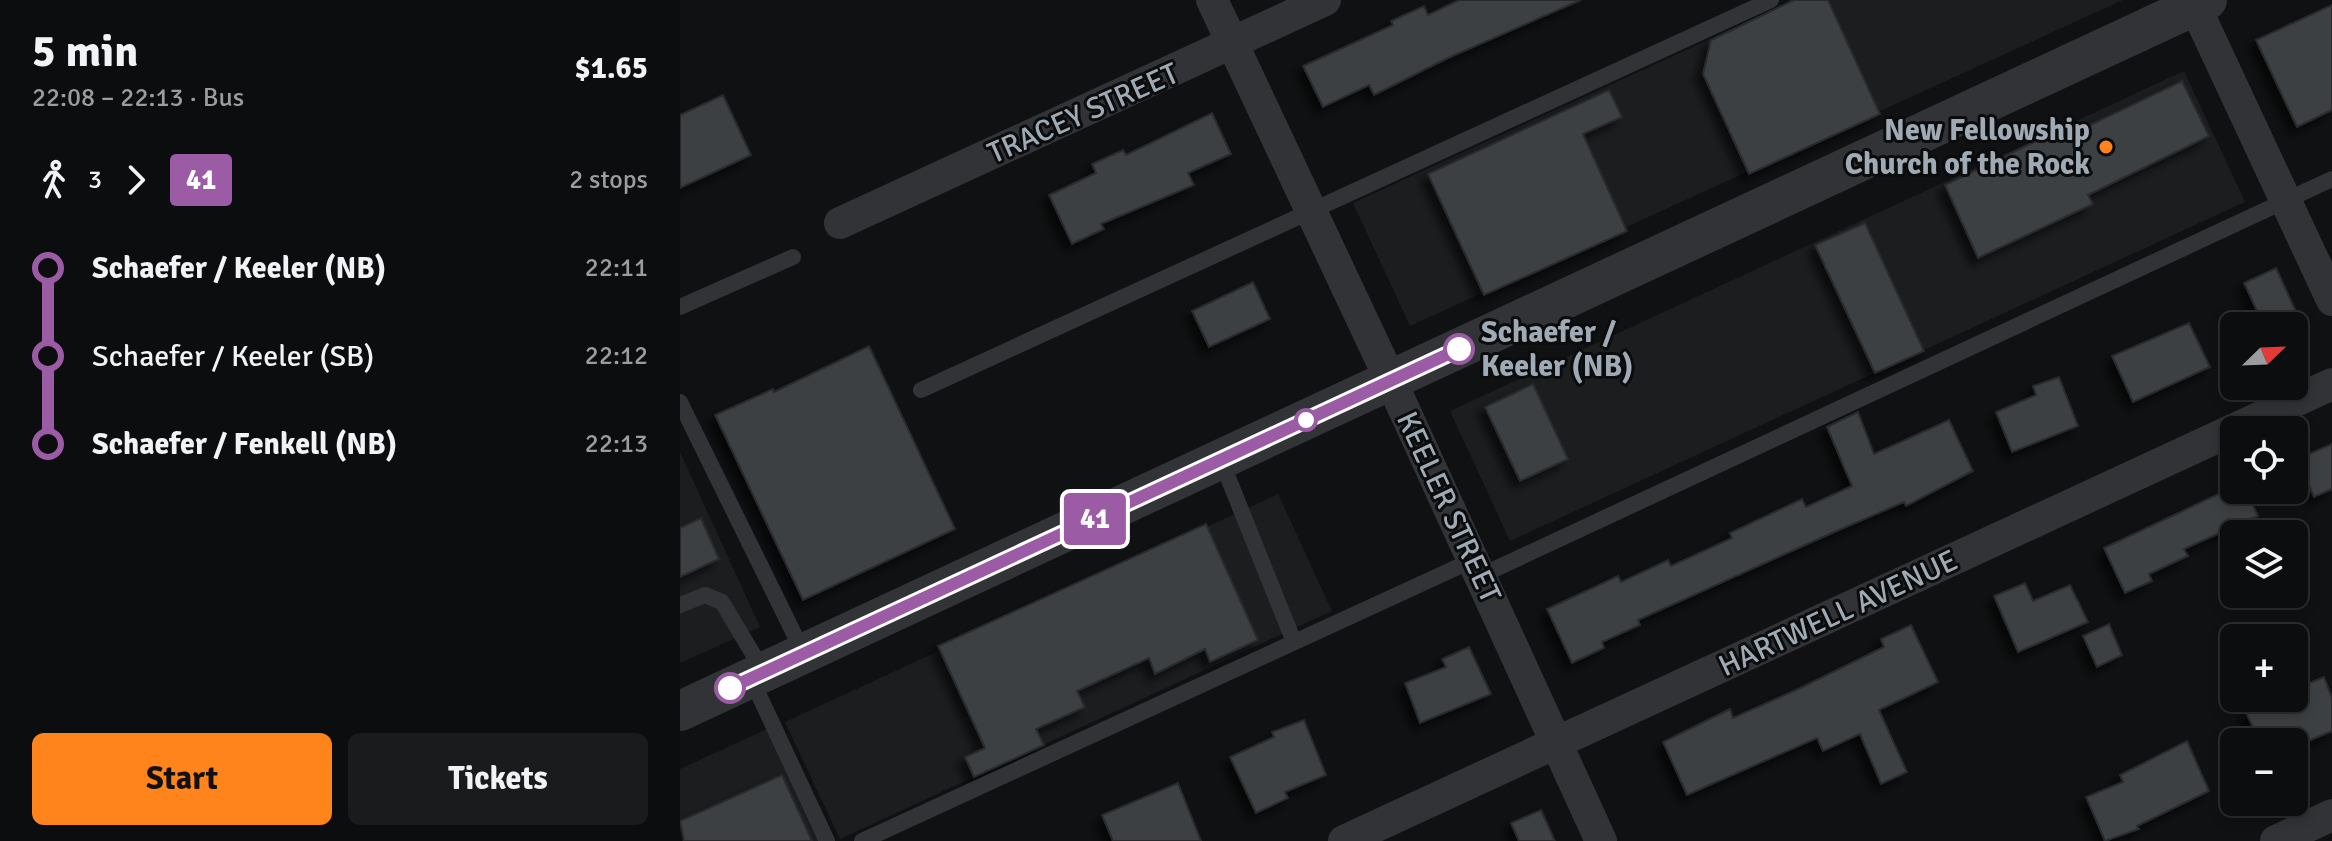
<!DOCTYPE html>
<html lang="en">
<head>
<meta charset="utf-8">
<style>
  :root { --surface:#0c0d0e; --page:#1a1b1c; --text:#f1f3f6; --muted:#9a9c9e; --line:#2c2d2e; --accent:#ff841b }
  body { margin:0; font-family:Signika,sans-serif; background:var(--page); color:var(--text); height:100vh; display:flex; flex-direction:column; font-size:30px; white-space:nowrap }
  * { box-sizing:border-box; margin:0 }
  p { font-size:26px; color:var(--muted) }
  .icon { flex:none; width:44px; height:44px; fill:none; stroke:currentColor; stroke-width:2; stroke-linecap:round; stroke-linejoin:round }
  .map { position:relative; flex:1; overflow:hidden }
  .drawer { display:flex; flex-direction:column; background:var(--surface); width:680px }
  .drawer>* { flex:none }
  .badge { padding:0 16px; border-radius:6px; font-size:28px; line-height:52px }
  .needle { width:52px; rotate:67deg }
  .fabs { position:absolute; left:1540px; top:312px; display:grid; gap:16px }
  .fabs a { display:grid; place-items:center; width:88px; height:88px; border-radius:12px; background:var(--surface); box-shadow:0 4px 12px #0003,0 0 0 2px var(--line); font-size:40px }
  .map>.badge { position:absolute; translate:-50% -50%; box-shadow:0 0 0 4px #fff }
  .legs { display:flex; align-items:center; gap:12px; height:88px; padding:0 32px; font-size:26px }
  .legs p { margin-inline-start:auto }
  .overview { display:flex; align-items:center; justify-content:space-between; height:136px; padding:0 32px }
  h1 { font-size:44px; font-weight:800; line-height:60px }
  .primary-button { display:flex; gap:16px; margin-top:auto; padding:16px 32px }
  .primary-button a { flex:1; height:92px; border-radius:12px; background:var(--accent); color:#111; font-size:32px; font-weight:800; line-height:92px; text-align:center }
  .primary-button a+a { background:var(--page); color:var(--text) }
  ul { padding:0 32px; list-style:none }
  li { display:flex; align-items:center; gap:28px; height:88px; font-size:30px }
  li i { display:grid; place-items:center; width:12px; height:100%; margin:0 10px; background:currentColor }
  li i::after { content:''; width:20px; height:20px; margin:-10px; border:6px solid; border-radius:50%; background:var(--surface) }
  li p { margin-inline-start:auto }
  li:first-child i { background:linear-gradient(#0000 50%,currentColor 0) }
  li:last-child i { background:linear-gradient(currentColor 50%,#0000 0) }
  main { display:flex; flex:1; min-height:0 }
  .map>svg:first-child { display:block }
  .built { fill:#1c1d1f }
  .building { fill:#3c3f42; stroke:#2a2b2e; stroke-width:2; filter:url(#shadow) }
  .lines { fill:none; stroke-linecap:round; stroke-linejoin:round }
  .service { stroke:#313337; stroke-width:16 }
  .minor { stroke:#313337; stroke-width:32 }
  .tertiary { stroke:#313337; stroke-width:40 }
  .line-1-casing { stroke:#fff; stroke-width:18 }
  .line-1 { stroke:#9b5ba5; stroke-width:12 }
  .poi-dot { fill:#ff841b; stroke:#0b0c0d; stroke-width:3 }
  .stop-1-dot { fill:#fff; stroke:#9b5ba5; stroke-width:4 }
  .labels { text-anchor:middle; stroke-width:6; stroke-linejoin:round; paint-order:stroke }
  .street-label { font-size:30px; fill:#a0aab4; stroke:#0b0c0d }
  .poi-label { font-size:30px; font-weight:bold; fill:#a0aab4; stroke:#0b0c0d; text-anchor:end }
  .stop-label { font-size:30px; font-weight:bold; fill:#a0aab4; stroke:#0b0c0d; text-anchor:start }
</style>
</head>
<body>
<main>
<section class="drawer">
<div class="overview"><div><h1>5 min</h1><p>22:08 – 22:13 · Bus</p></div><b>$1.65</b></div>
<div class="legs"><svg class="icon" aria-label="walk" viewBox="0 0 24 24"><circle cx="13" cy="4" r="2"/><path d="M13 8l-2 6 4 7M11 14l-3 7M7 12l3-4h3l4 4"/></svg>3<svg class="icon" aria-label="forward" viewBox="0 0 24 24"><path d="M9 5l7 7-7 7"/></svg><b class="badge" style="background:#9b5ba5;color:#fff">41</b><p>2 stops</p></div>
<ul>
<li><i style="color:#9b5ba5"></i><b>Schaefer / Keeler (NB)</b><p>22:11</p></li>
<li><i style="color:#9b5ba5"></i><span>Schaefer / Keeler (SB)</span><p>22:12</p></li>
<li><i style="color:#9b5ba5"></i><b>Schaefer / Fenkell (NB)</b><p>22:13</p></li>
</ul>
<div class="primary-button"><a>Start</a><a>Tickets</a></div>
</section>
<div class="map">
<svg width="1652" height="841" viewBox="0 0 1652 841">
  <defs>
    <filter id="shadow"><feDropShadow dx="-7" dy="7" stdDeviation="4" flood-color="#0009"/></filter>
  </defs>
  <rect width="100%" height="100%" fill="#101112"/>
  <g class="built">
    <path d="M 1115,0 L 1443,0 L 730,326 L 673,203 Z"/>
    <path d="M 1504,71 L 1565,202 L 830,541 L 770,411 Z"/>
    <path d="M 0,452 L 80,627 L 0,663 Z"/>
    <path d="M 598,494 L 652,611 L 160,839 L 105,722 Z"/>
    <path d="M 87,729 L 139,841 L 0,841 L 0,769 Z"/>
  </g>
  <g class="building">
    <path d="M 779,0 L 901,0 L 768,58 L 694,95 L 689,85 L 643,107 L 623,66 L 713,25 L 711,21 L 744,6 L 748,15 Z"/>
    <path d="M 1114,0 L 1148,0 L 1200,114 L 1069,174 L 1023,74 L 1031,40 Z"/>
    <path d="M 1652,5 L 1652,110 L 1617,127 L 1576,40 Z"/>
    <path d="M 1502,81 L 1529,136 L 1408,195 L 1413,204 L 1298,258 L 1265,185 L 1379,130 L 1383,138 Z"/>
    <path d="M 929,90 L 942,117 L 903,134 L 947,231 L 804,295 L 748,174 Z"/>
    <path d="M 43,95 L 71,155 L 0,188 L 0,115 Z"/>
    <path d="M 532,113 L 551,154 L 508,173 L 514,185 L 421,224 L 424,229 L 392,244 L 369,195 L 416,173 L 412,164 L 443,150 L 446,155 Z"/>
    <path d="M 1185,223 L 1244,351 L 1195,373 L 1135,245 Z"/>
    <path d="M 1596,268 L 1618,316 L 1597,326 L 1584,326 L 1564,283 Z"/>
    <path d="M 573,282 L 590,319 L 529,347 L 512,311 Z"/>
    <path d="M 1509,323 L 1530,367 L 1453,402 L 1432,356 Z"/>
    <path d="M 189,346 L 275,529 L 123,600 L 35,415 L 93,389 L 94,392 Z"/>
    <path d="M 1379,377 L 1398,426 L 1332,452 L 1316,412 L 1356,395 L 1353,386 Z"/>
    <path d="M 853,384 L 888,459 L 840,481 L 805,407 Z"/>
    <path d="M 1178,412 L 1194,454 L 1269,420 L 1293,471 L 1226,506 L 1224,502 L 1152,533 L 958,620 L 960,625 L 922,642 L 924,648 L 892,663 L 867,609 L 938,576 L 941,582 L 988,560 L 991,566 L 1052,538 L 1050,533 L 1122,499 L 1126,507 L 1172,486 L 1147,427 Z"/>
    <path d="M 1652,444 L 1652,489 L 1634,497 L 1617,459 Z"/>
    <path d="M 1547,490 L 1566,490 L 1578,516 L 1504,549 L 1508,556 L 1469,574 L 1472,581 L 1445,593 L 1424,548 Z"/>
    <path d="M 21,518 L 39,559 L 0,577 L 0,528 Z"/>
    <path d="M 526,524 L 578,640 L 530,662 L 525,649 L 475,674 L 469,658 L 397,691 L 405,707 L 356,729 L 364,745 L 294,777 L 285,757 L 305,748 L 258,646 Z"/>
    <path d="M 1345,583 L 1353,601 L 1390,585 L 1408,622 L 1338,652 L 1314,596 Z"/>
    <path d="M 1429,624 L 1442,655 L 1417,667 L 1403,636 Z"/>
    <path d="M 1231,625 L 1258,682 L 1199,710 L 1227,772 L 1201,784 L 1180,734 L 1143,751 L 1137,738 L 1007,795 L 983,742 L 1050,709 L 1053,718 L 1116,690 L 1204,647 L 1201,639 Z"/>
    <path d="M 789,647 L 811,694 L 740,723 L 725,683 L 766,667 L 762,659 Z"/>
    <path d="M 1644,677 L 1652,698 L 1652,731 L 1626,742 L 1580,742 L 1566,713 L 1598,698 L 1614,698 L 1614,689 Z"/>
    <path d="M 624,720 L 646,775 L 605,792 L 608,798 L 576,813 L 550,757 L 594,737 L 592,732 Z"/>
    <path d="M 1507,741 L 1529,791 L 1457,826 L 1459,829 L 1425,841 L 1406,797 L 1443,782 L 1440,775 Z"/>
    <path d="M 102,775 L 132,841 L 4,841 L 0,821 Z"/>
    <path d="M 498,783 L 521,841 L 433,841 L 422,815 Z"/>
    <path d="M 861,810 L 875,841 L 839,841 L 831,823 Z"/>
  </g>
  <g class="lines">
    <g class="service">
      <path d="M 0,307 L 113,257"/>
      <path d="M 241,390 L 1091,0"/>
      <path d="M 0,402 L 123,652"/>
      <path d="M 541,460 L 614,642"/>
      <path d="M 800,576 L 1652,179"/>
      <path d="M 0,605 L 25,595 L 42,602 L 83,671"/>
      <path d="M 71,678 L 147,841"/>
      <path d="M 182,841 L 793,560"/>
    </g>
    <g class="minor">
      <path d="M 532,0 L 711,381 L 921,841"/>
      <path d="M 1512,0 L 1652,300"/>
      <path d="M 160,223 L 645,0"/>
      <path d="M 664,841 L 1652,384"/>
      <path d="M 1596,841 L 1652,815"/>
    </g>
    <path class="tertiary" d="M 0,711 L 1527,0"/>
  </g>
  <g class="lines">
    <defs>
      <path id="line-1" d="M 50,688 L 779,349"/>
    </defs>
    <use href="#line-1" class="line-1-casing"/>
    <use href="#line-1" class="line-1"/>
  </g>
  <circle class="poi-dot" cx="1426" cy="147" r="8"/>
  <g class="stop-1-dot">
    <circle cx="779" cy="349" r="14"/>
    <circle cx="626" cy="420" r="10"/>
    <circle cx="50" cy="688" r="14"/>
  </g>
  <g class="labels">
    <g class="street-label">
      <text transform="translate(403 113) rotate(-24)" y="10">TRACEY STREET</text>
      <text transform="translate(769 507) rotate(65)" y="10">KEELER STREET</text>
      <text transform="translate(1158 613) rotate(-25)" y="10">HARTWELL AVENUE</text>
    </g>
    <g class="poi-label">
      <text x="1410" y="140">New Fellowship<tspan x="1410" dy="34">Church of the Rock</tspan></text>
    </g>
    <g class="stop-label">
      <text x="801" y="342">Schaefer /<tspan x="801" dy="34">Keeler (NB)</tspan></text>
    </g>
  </g>
</svg>
<div class="fabs">
<a><svg class="needle" viewBox="-14 -14 28 28"><path d="M0-13l5 13h-10z" fill="#e53935"/><path d="M0 13l5-13h-10z" fill="#9a9c9e"/></svg></a>
<a><svg class="icon" aria-label="locate" viewBox="0 0 24 24"><circle cx="12" cy="12" r="6"/><path d="M12 2v4M12 18v4M2 12h4M18 12h4"/></svg></a>
<a><svg class="icon" aria-label="layers" viewBox="0 0 24 24"><path d="M12 4l9 5-9 5-9-5zM3 14l9 5 9-5"/></svg></a>
<a>+</a>
<a>−</a>
</div>
<b class="badge" style="left:415px;top:519px;background:#9b5ba5;color:#fff">41</b>
</div>
</main>
</body>
</html>
